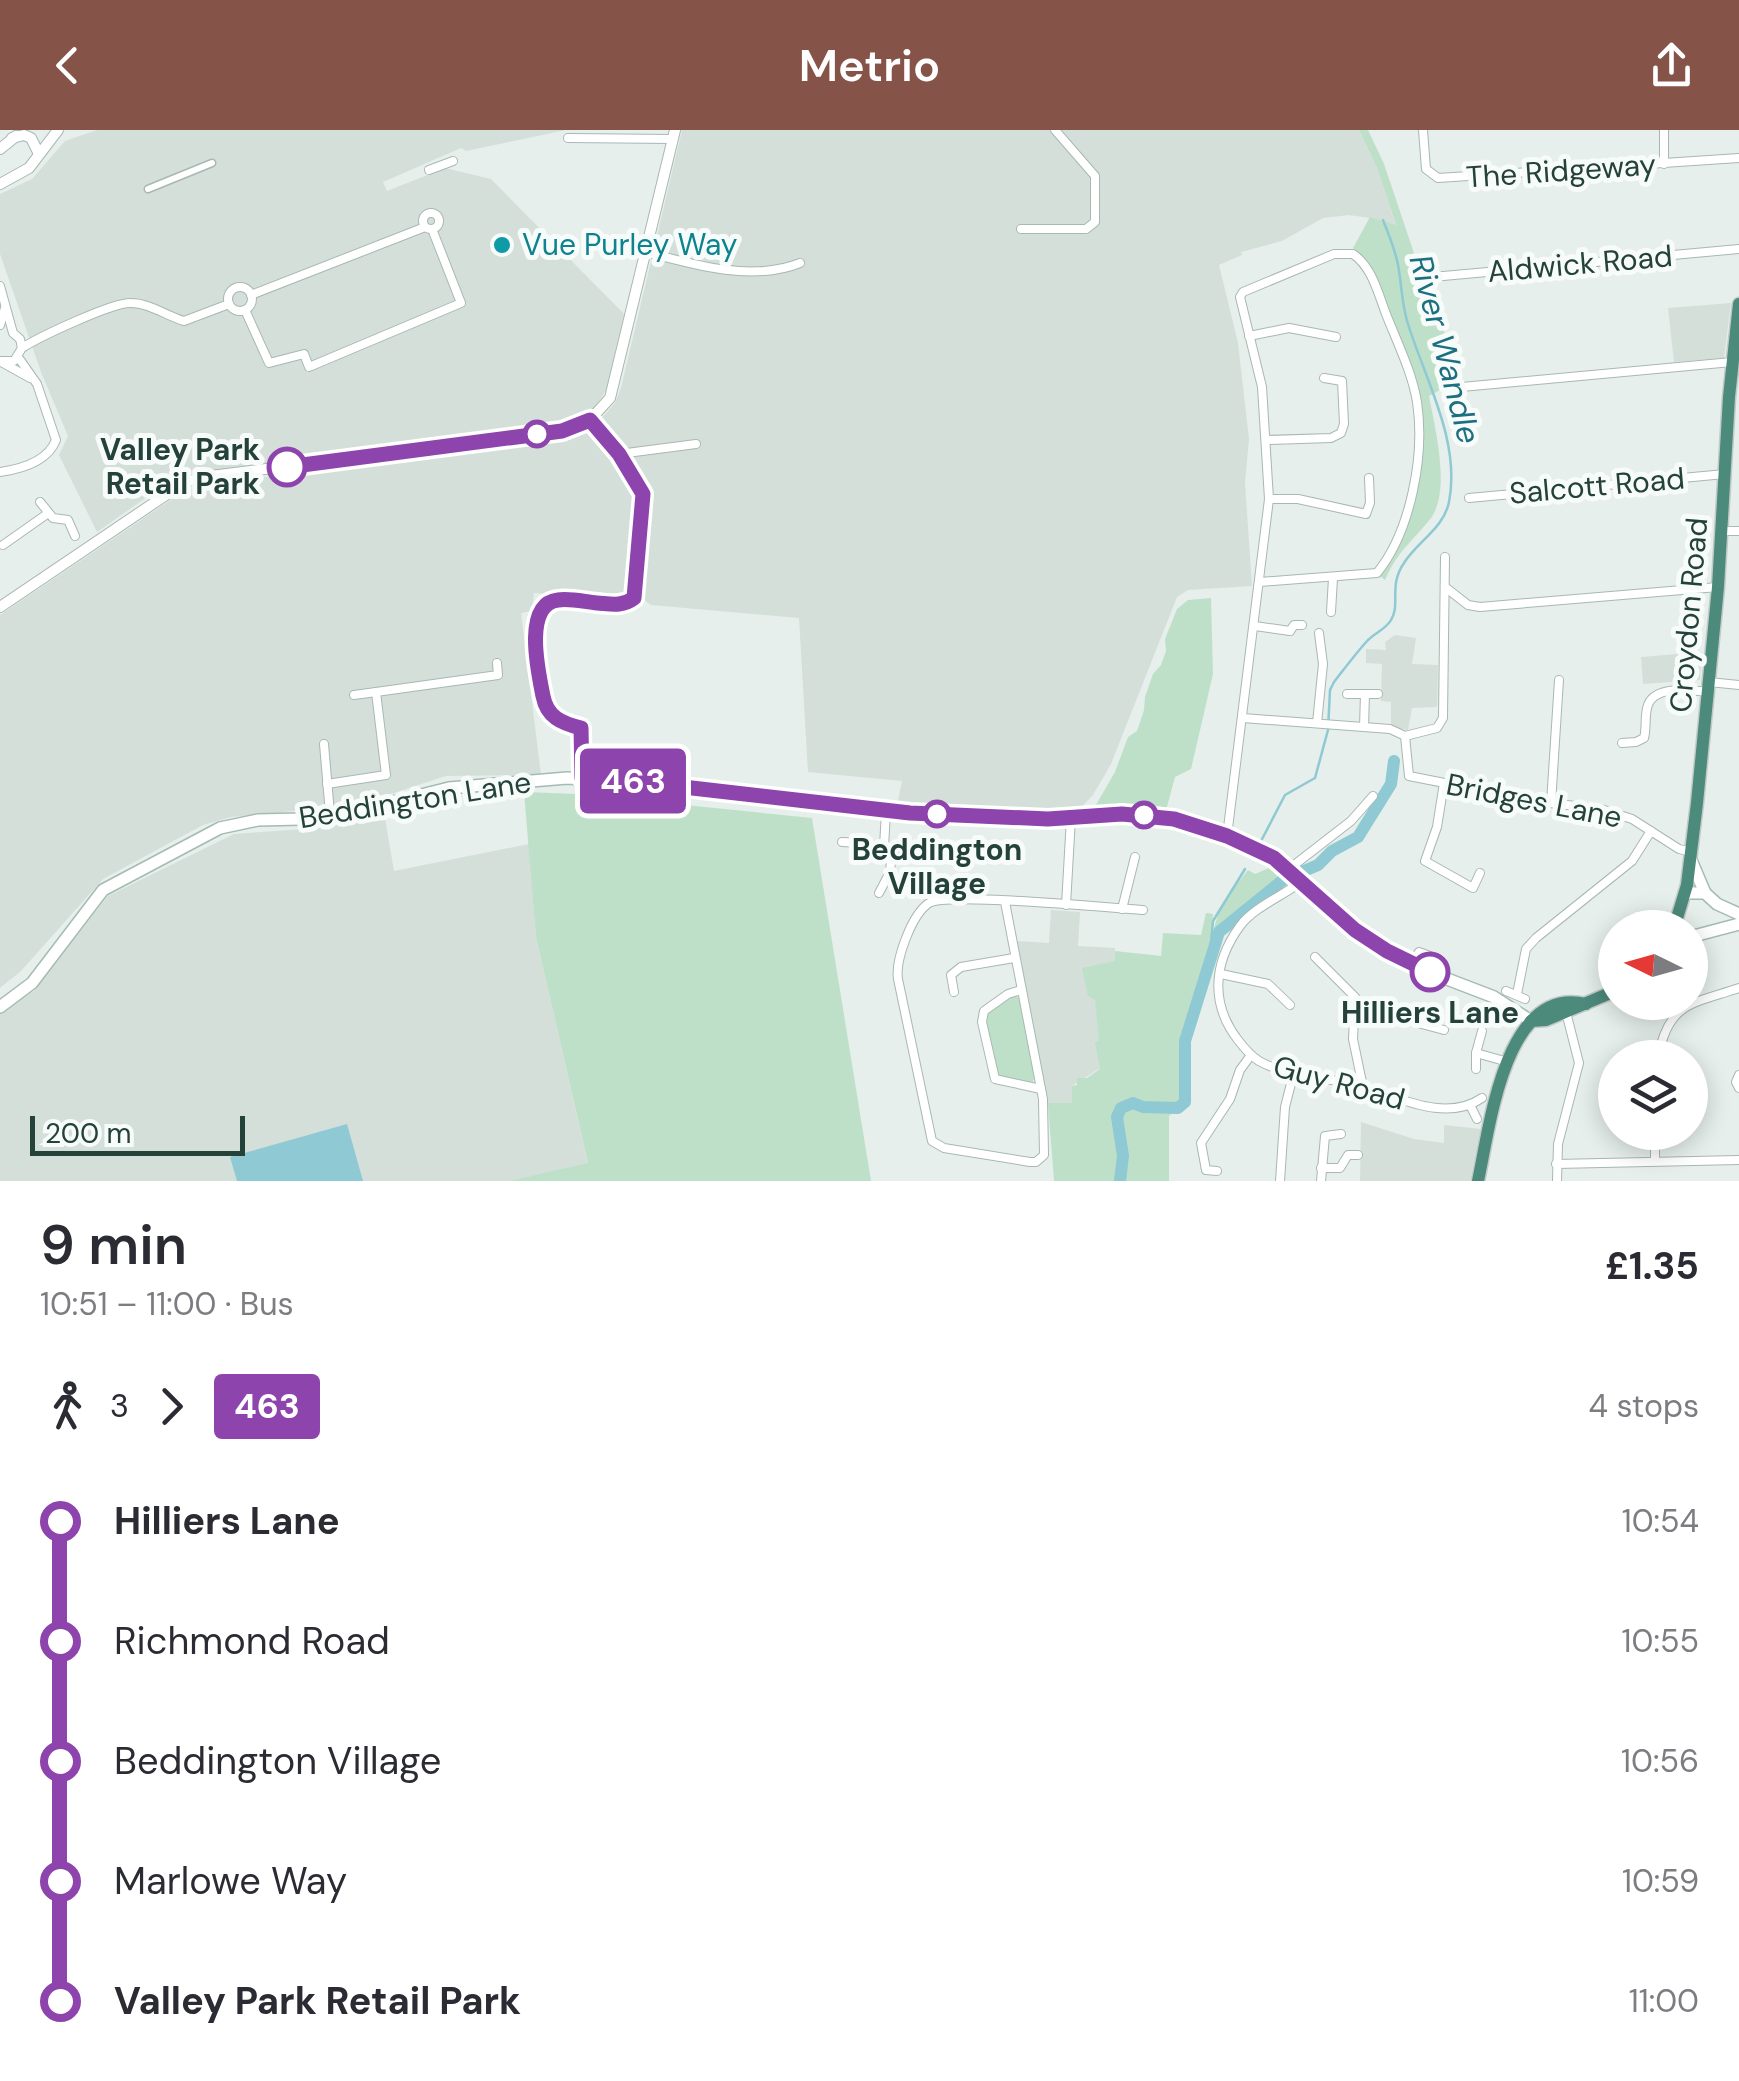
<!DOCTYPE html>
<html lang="en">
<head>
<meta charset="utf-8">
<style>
  :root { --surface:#fff; --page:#f2f2f3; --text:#2b2b33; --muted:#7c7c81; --accent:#855347 }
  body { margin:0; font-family:"DM Sans",sans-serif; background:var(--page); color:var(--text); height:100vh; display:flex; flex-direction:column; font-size:38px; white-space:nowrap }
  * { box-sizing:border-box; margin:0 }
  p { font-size:32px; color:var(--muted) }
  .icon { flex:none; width:55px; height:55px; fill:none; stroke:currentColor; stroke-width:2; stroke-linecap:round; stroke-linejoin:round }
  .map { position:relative; height:1051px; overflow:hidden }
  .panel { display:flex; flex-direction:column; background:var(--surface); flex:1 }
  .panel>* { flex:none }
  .badge { padding:0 20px; border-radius:8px; font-size:35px; line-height:65px }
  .needle { width:65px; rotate:275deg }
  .controls { position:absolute; left:1598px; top:780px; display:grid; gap:20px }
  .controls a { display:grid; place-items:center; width:110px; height:110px; border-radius:50%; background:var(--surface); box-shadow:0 5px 25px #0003; font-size:50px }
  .scale { position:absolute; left:30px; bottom:25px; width:215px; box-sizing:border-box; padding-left:10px; border:5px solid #24423a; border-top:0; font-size:28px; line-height:35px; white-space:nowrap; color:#24423a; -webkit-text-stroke:8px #f7fbf9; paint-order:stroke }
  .map>.badge { position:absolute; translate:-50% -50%; box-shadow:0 0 0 5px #fff }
  .legs { display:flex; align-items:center; gap:15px; height:110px; padding:0 40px; font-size:32px }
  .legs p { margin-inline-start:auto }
  .summary { display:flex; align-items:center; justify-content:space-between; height:170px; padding:0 40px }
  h1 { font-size:55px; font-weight:600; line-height:75px }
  ul { padding:0 40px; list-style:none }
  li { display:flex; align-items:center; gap:35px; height:120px; font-size:38px }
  li i { display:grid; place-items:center; width:15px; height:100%; margin:0 12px; background:currentColor }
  li i::after { content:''; width:25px; height:25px; margin:-12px; border:8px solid; border-radius:50%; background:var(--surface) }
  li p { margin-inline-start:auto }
  li:first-child i { background:linear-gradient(#0000 50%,currentColor 0) }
  li:last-child i { background:linear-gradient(currentColor 50%,#0000 0) }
  header { display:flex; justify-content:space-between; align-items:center; height:130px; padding:0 40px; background:var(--accent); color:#fff; font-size:45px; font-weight:600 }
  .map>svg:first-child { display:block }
  .built { fill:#d4dfda }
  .green { fill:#bfe0c8 }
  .water { fill:#8ec9d4 }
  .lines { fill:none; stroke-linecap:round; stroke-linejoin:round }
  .stream { stroke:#8ec9d4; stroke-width:2.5 }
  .river { stroke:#8ec9d4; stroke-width:12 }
  .pedestrian-casing { stroke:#a8b8b2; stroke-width:9 }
  .minor-casing { stroke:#a8b8b2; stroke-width:10 }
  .tertiary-casing { stroke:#a8b8b2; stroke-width:12 }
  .secondary-casing { stroke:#a4bbb3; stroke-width:14 }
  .trunk-casing { stroke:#c2cac8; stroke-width:15 }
  .pedestrian { stroke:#fff; stroke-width:6 }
  .minor { stroke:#fff; stroke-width:8 }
  .tertiary { stroke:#fff; stroke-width:10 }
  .secondary { stroke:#fff; stroke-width:11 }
  .trunk { stroke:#4c8a7c; stroke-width:12 }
  .line-1-casing { stroke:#fff; stroke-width:22 }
  .line-1 { stroke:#8e44ad; stroke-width:15 }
  .culture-dot { fill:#0f9aa8; stroke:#f7fbf9; stroke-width:4 }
  .stop-1-dot { fill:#fff; stroke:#8e44ad; stroke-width:5 }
  .labels { text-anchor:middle; stroke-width:10; stroke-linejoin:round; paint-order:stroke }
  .street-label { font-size:30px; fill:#24423a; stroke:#f7fbf9 }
  .culture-label { font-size:30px; fill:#0d838f; stroke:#f7fbf9; text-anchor:start }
  .stop-label { font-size:30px; font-weight:bold; fill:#24423a; stroke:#f7fbf9 }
  .water-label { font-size:32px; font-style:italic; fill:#1c6f80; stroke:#f7fbf9 }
</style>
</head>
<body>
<header><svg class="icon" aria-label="back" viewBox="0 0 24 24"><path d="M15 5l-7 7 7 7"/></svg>Metrio<svg class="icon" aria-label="share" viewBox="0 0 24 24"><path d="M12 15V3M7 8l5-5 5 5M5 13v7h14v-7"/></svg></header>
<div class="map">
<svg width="1739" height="1051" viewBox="0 0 1739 1051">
  <rect width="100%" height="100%" fill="#e6efeb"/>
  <g class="built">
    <path d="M 97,0 L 566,0 L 466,21 L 461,18 L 383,52 L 387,61 L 445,38 L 491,49 L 624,184 L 606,260 L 593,281 L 559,298 L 191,343 L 167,353 L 97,402 L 59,325 L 68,306 L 41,242 L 0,124 L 0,64 L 32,49 L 65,11 Z"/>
    <path d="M 682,0 L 1359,0 L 1377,38 L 1396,96 L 1376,89 L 1349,85 L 1323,88 L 1282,111 L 1241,122 L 1242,125 L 1219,135 L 1238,213 L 1249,309 L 1245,353 L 1252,456 L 1188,460 L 1177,467 L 1111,634 L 1093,665 L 1076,683 L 897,676 L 902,651 L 808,642 L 799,488 L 651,475 L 639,466 L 648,366 L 630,330 L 600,290 L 615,273 L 621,258 Z"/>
    <path d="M 1731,173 L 1724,228 L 1674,232 L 1668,178 Z"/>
    <path d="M 586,299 L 597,304 L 637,361 L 630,461 L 616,470 L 534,463 L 532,481 L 521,483 L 541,645 L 446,646 L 357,675 L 231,687 L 203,695 L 103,749 L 21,841 L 0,858 L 0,485 L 184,361 L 206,354 L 430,327 Z"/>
    <path d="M 1395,505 L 1416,508 L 1412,534 L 1438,535 L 1437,577 L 1412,578 L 1408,600 L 1391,598 L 1391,572 L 1381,571 L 1382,534 L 1366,533 L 1366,519 L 1386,520 L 1385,512 Z"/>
    <path d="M 1702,522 L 1700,550 L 1643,554 L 1641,527 Z"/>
    <path d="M 384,682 L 394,741 L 529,714 L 536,807 L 588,1034 L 509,1051 L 0,1051 L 0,882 L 34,861 L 108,766 L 234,704 L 303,699 Z"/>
    <path d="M 1051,780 L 1080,782 L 1078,816 L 1115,818 L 1118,934 L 1097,940 L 1072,956 L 1073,973 L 1048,973 L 1017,811 L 1049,813 Z"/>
    <path d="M 1361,992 L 1414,1009 L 1444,1013 L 1444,995 L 1481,999 L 1470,1051 L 1360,1051 Z"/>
  </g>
  <g class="green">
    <path d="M 1359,0 L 1368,0 L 1384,34 L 1413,120 L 1420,156 L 1431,154 L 1445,205 L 1453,253 L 1429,266 C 1435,298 1451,360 1431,388 C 1412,412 1399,419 1385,450 L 1380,446 L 1406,397 L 1412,376 L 1418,270 L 1366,132 L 1353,118 L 1370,87 L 1396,95 L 1377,38 Z"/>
    <path d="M 1211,468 L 1213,544 L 1191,639 L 1175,647 L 1165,684 L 1146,682 L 1145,678 L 1093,680 L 1115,642 L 1128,607 L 1137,601 L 1144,580 L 1145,567 L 1153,544 L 1161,535 L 1166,521 L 1165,509 L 1177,479 L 1188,470 Z"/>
    <path d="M 524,662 L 577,664 L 812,688 L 871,1051 L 509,1051 L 588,1033 L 536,807 Z"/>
    <path d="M 1269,738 L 1282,746 C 1264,762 1222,789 1213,808 C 1215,780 1231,761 1248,740 L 1255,744 Z"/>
    <path d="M 1206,783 L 1213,784 L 1210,824 L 1185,911 L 1185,972 L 1169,986 L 1169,1051 L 1054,1051 L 1048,973 L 1072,973 L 1072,956 L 1077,955 L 1077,948 L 1087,948 L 1100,939 L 1095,912 L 1099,911 L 1095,870 L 1088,866 L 1082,838 L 1115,831 L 1115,821 L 1161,826 L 1163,803 L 1201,805 Z"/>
    <path d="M 1014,865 L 1019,868 L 1035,946 L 1032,954 L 996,946 L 984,885 Z"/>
  </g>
  <path class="water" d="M 347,994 L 363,1051 L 237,1051 L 230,1027 Z"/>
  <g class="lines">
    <g class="stream">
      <path d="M 1260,713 L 1285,665 L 1315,648 L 1328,600 L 1330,560 L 1334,552 C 1345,538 1356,523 1368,510 C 1375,503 1386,499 1391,490 C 1401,474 1388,456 1404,433 C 1417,412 1444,398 1449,372 C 1461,312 1425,249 1408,194 C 1402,176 1402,159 1399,141 C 1397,123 1389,106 1383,90"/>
      <path d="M 1210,824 L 1213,791 L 1245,739"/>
    </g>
    <path class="river" d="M 1120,1051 L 1123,1026 L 1117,987 L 1121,978 L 1133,973 L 1143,977 L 1178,978 L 1185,972 L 1185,911 L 1219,802 L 1283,750 L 1318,735 L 1332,721 L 1358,707 L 1391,654 L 1394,631"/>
    <defs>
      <path id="pedestrian" d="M 148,59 L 212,33"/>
      <g id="minor">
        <path d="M 1423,0 L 1426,39 L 1438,48 L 1739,28"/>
        <path d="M 568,8 L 673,9"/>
        <path d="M 1664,34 L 1664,0"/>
        <path d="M 429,40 L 453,31"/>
        <circle cx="431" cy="91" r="8"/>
        <path d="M 1021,99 L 1086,99 L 1095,92 L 1095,46 L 1055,0"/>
        <path d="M 646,122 C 694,135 753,152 800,133"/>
        <path d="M 1421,148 L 1739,119"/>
        <path d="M 0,156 L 13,203 L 20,209 L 22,218 L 14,231 L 0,231"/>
        <circle cx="240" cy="169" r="12"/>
        <path d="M 251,165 L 425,97"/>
        <path d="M 245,180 L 269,233 L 304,224 L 309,237 L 461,173 L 432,99"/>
        <path d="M 0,195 L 5,178"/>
        <path d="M 1249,206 L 1289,198 L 1336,207"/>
        <path d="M 22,218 C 39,207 113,172 131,173 C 149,173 167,186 184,191 L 229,174"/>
        <path d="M 3,233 L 30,248"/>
        <path d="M 1451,258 L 1732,232"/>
        <path d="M 1266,310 L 1331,308 L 1341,303 L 1344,294 L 1342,251 L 1324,248"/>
        <path d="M 619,324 L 696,314"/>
        <path d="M 0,342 C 21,339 48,331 56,310 L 37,254 L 18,227"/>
        <path d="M 1469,368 L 1725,344"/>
        <path d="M 1269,369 L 1298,369 L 1366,384 L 1370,373 L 1369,348"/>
        <path d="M 40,372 L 53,388 L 68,390 L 75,406"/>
        <path d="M 1721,401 L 1739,401"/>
        <path d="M 3,415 L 47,384"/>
        <path d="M 1445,457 L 1468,475 L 1480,477 L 1718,457"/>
        <path d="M 1331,482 L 1333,448"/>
        <path d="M 1255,496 L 1290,501"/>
        <path d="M 1290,501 L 1294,495 L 1302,495"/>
        <path d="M 1709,552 L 1739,555"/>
        <path d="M 1347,564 L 1378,564"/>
        <path d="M 354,565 L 376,562"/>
        <path d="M 1243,588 L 1390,599 L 1405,606 L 1437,598 L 1443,588 L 1445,427"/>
        <path d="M 1317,593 L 1323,534 L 1319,503"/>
        <path d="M 1364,597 L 1365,564"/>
        <path d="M 1405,606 L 1409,646 L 1541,672 L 1601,679 L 1632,689 L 1679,719 L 1692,722"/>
        <path d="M 1622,613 L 1636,612 L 1644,608 C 1647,598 1644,585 1648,575 C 1655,555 1691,560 1708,562"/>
        <path d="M 324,614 L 330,684"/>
        <path d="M 582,648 L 581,598 L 558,591 L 545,575 L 535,503 L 537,486 L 540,479 L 556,470 L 615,475 L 633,468 L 643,364 L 638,351 L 590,290"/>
        <path d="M 1444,653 L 1437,697 L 1425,731 L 1473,758 L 1480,743"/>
        <path d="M 327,654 L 386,645 L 376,562 L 498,545 L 497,533"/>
        <path d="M 1551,673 L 1559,550"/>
        <path d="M 1227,706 L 1269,369 L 1262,257 L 1240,167 L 1243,162 L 1334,124 L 1353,124 C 1372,137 1378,163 1386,184 C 1397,212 1412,242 1417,272 C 1425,325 1411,401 1377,443 L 1260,452"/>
        <path d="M 842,712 L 862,713"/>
        <path d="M 884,717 L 931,720"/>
        <path d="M 861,723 L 862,713 L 884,717 L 886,681"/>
        <path d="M 1289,739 L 1351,691 L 1373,666"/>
        <path d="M 1302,751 C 1283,766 1254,777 1240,796 C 1213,833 1210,874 1238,910 C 1244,918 1251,926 1259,931 C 1287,947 1326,947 1356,955 C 1395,965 1444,994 1482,968"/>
        <path d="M 879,763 L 890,742 L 892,719"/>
        <path d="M 1005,772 L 1043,969 L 1044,1025 L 1036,1032 L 1030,1032 L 944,1018 L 932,1011 L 898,849 C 895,830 912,784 929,773 C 946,762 1112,778 1143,780"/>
        <path d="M 1066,775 L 1071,688"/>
        <path d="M 1122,779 L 1135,727"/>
        <path d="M 1315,827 L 1355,867 L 1353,909 L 1363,957"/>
        <path d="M 1411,833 L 1419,822 L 1438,829"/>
        <path d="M 1221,844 L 1268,854 L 1290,875"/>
        <path d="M 1021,860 L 1008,864 L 984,881 L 982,892 L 995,949 L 1041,959"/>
        <path d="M 1506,861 L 1525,869"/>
        <path d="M 954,862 L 951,845 L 961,837 L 1014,828"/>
        <path d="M 1517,864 L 1526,819 L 1536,808 L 1632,731 L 1651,701"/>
        <path d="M 1355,876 L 1444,900"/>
        <path d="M 1476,923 L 1508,932"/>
        <path d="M 1658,928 C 1668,872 1692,874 1739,858"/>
        <path d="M 1476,939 L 1476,923 L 1482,901"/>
        <path d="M 1739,945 L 1736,952 L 1739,958"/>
        <path d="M 1470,975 L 1477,989"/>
        <path d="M 1655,1031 L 1655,1002"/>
        <path d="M 1556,1034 L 1739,1030"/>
        <path d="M 1321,1038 L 1340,1038 L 1348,1025 L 1358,1025"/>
        <path d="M 1217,1041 L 1206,1040 L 1201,1013 L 1230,969 L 1240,940 L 1251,925"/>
        <path d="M 1280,1051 L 1285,977 L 1294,942"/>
        <path d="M 1321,1051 L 1325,1006 L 1341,1004"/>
        <path d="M 1557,1051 L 1558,1014 L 1579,933 L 1566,882"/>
      </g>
      <g id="tertiary">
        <path d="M 12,8 L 24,5 L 31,8 L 38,22"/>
        <path d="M 0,19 L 16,6"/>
        <path d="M 0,54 L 29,38 L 58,0"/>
        <path d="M 0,477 L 185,352 L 211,346 L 561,301 L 590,290 L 610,268 L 675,0"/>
      </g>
      <g id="secondary">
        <path d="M 1691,730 L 1705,763"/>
        <path d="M 1686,763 L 1705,763 L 1717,774 L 1739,784"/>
        <path d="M 1690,807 L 1739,794"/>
        <path d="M 0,877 L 32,853 L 103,760 L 220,698 L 258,690 L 301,689 L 369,678 L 449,658 L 567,648 L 657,653 L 911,683 L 1048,689 L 1123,684 L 1174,689 L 1264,722 L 1286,736 L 1345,792 L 1372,812 L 1434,844 L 1494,867 L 1531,891"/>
      </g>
      <g id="trunk">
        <path d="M 1674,798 L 1687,755 L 1697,673 L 1718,457 L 1729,267 L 1739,174"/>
        <path d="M 1531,891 L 1546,890 L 1615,861"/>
        <path d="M 1478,1051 C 1490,996 1505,855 1586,874"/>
      </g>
    </defs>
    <use href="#pedestrian" class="pedestrian-casing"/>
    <use href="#minor" class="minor-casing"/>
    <use href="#tertiary" class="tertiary-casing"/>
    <use href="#secondary" class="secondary-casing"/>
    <use href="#trunk" class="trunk-casing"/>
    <use href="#pedestrian" class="pedestrian"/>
    <use href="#minor" class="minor"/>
    <use href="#tertiary" class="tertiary"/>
    <use href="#secondary" class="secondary"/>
    <use href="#trunk" class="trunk"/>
  </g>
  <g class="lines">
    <defs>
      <path id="line-1" d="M 287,337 L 562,301 L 590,290 L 619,324 L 643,364 L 634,468 C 622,477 611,474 597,473 C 585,472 570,468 558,470 C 523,474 538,541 543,566 C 547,587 561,593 581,598 L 582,648 L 657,654 L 910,683 L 1048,689 L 1122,684 L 1174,689 L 1227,706 L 1274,728 L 1355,800 L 1387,821 L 1430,842"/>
    </defs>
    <use href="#line-1" class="line-1-casing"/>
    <use href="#line-1" class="line-1"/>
  </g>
  <circle class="culture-dot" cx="502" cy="115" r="10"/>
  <g class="stop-1-dot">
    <circle cx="537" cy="304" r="12"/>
    <circle cx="287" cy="337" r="18"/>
    <circle cx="937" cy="684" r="12"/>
    <circle cx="1144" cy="685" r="12"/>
    <circle cx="1430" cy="842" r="18"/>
  </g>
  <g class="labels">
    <g class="street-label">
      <text transform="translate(1561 41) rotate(-4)" y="10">The Ridgeway</text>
      <text transform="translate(1580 134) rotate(-5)" y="10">Aldwick Road</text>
      <text transform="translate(1597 356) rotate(-5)" y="10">Salcott Road</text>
      <text transform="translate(1689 485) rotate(-85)" y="10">Croydon Road</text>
      <text transform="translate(415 670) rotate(-9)" y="10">Beddington Lane</text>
      <text transform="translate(1534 671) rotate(11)" y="10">Bridges Lane</text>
      <text transform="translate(1339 953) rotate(15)" y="10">Guy Road</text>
    </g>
    <g class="culture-label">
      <text x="522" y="125">Vue Purley Way</text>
    </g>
    <g class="stop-label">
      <text x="260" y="330" text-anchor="end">Valley Park<tspan x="260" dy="34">Retail Park</tspan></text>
      <text x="937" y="730">Beddington<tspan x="937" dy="34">Village</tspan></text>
      <text x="1430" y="893">Hilliers Lane</text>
    </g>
    <g class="water-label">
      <text transform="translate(1445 219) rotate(75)" y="11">River Wandle</text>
    </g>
  </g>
</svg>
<div class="controls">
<a><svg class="needle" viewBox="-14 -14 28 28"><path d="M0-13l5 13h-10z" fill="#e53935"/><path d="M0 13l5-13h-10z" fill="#7c7c81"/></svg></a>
<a><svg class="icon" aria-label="layers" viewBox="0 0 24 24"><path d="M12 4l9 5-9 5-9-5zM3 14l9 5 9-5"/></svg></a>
</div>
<div class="scale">200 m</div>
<b class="badge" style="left:633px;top:651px;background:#8e44ad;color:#fff">463</b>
</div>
<section class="panel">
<div class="summary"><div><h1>9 min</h1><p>10:51 – 11:00 · Bus</p></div><b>£1.35</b></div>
<div class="legs"><svg class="icon" aria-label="walk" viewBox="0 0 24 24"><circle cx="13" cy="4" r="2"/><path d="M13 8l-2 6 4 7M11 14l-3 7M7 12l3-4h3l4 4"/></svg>3<svg class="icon" aria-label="forward" viewBox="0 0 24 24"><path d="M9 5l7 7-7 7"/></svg><b class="badge" style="background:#8e44ad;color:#fff">463</b><p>4 stops</p></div>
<ul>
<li><i style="color:#8e44ad"></i><b>Hilliers Lane</b><p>10:54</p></li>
<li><i style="color:#8e44ad"></i><span>Richmond Road</span><p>10:55</p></li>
<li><i style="color:#8e44ad"></i><span>Beddington Village</span><p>10:56</p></li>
<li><i style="color:#8e44ad"></i><span>Marlowe Way</span><p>10:59</p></li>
<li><i style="color:#8e44ad"></i><b>Valley Park Retail Park</b><p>11:00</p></li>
</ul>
</section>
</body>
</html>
